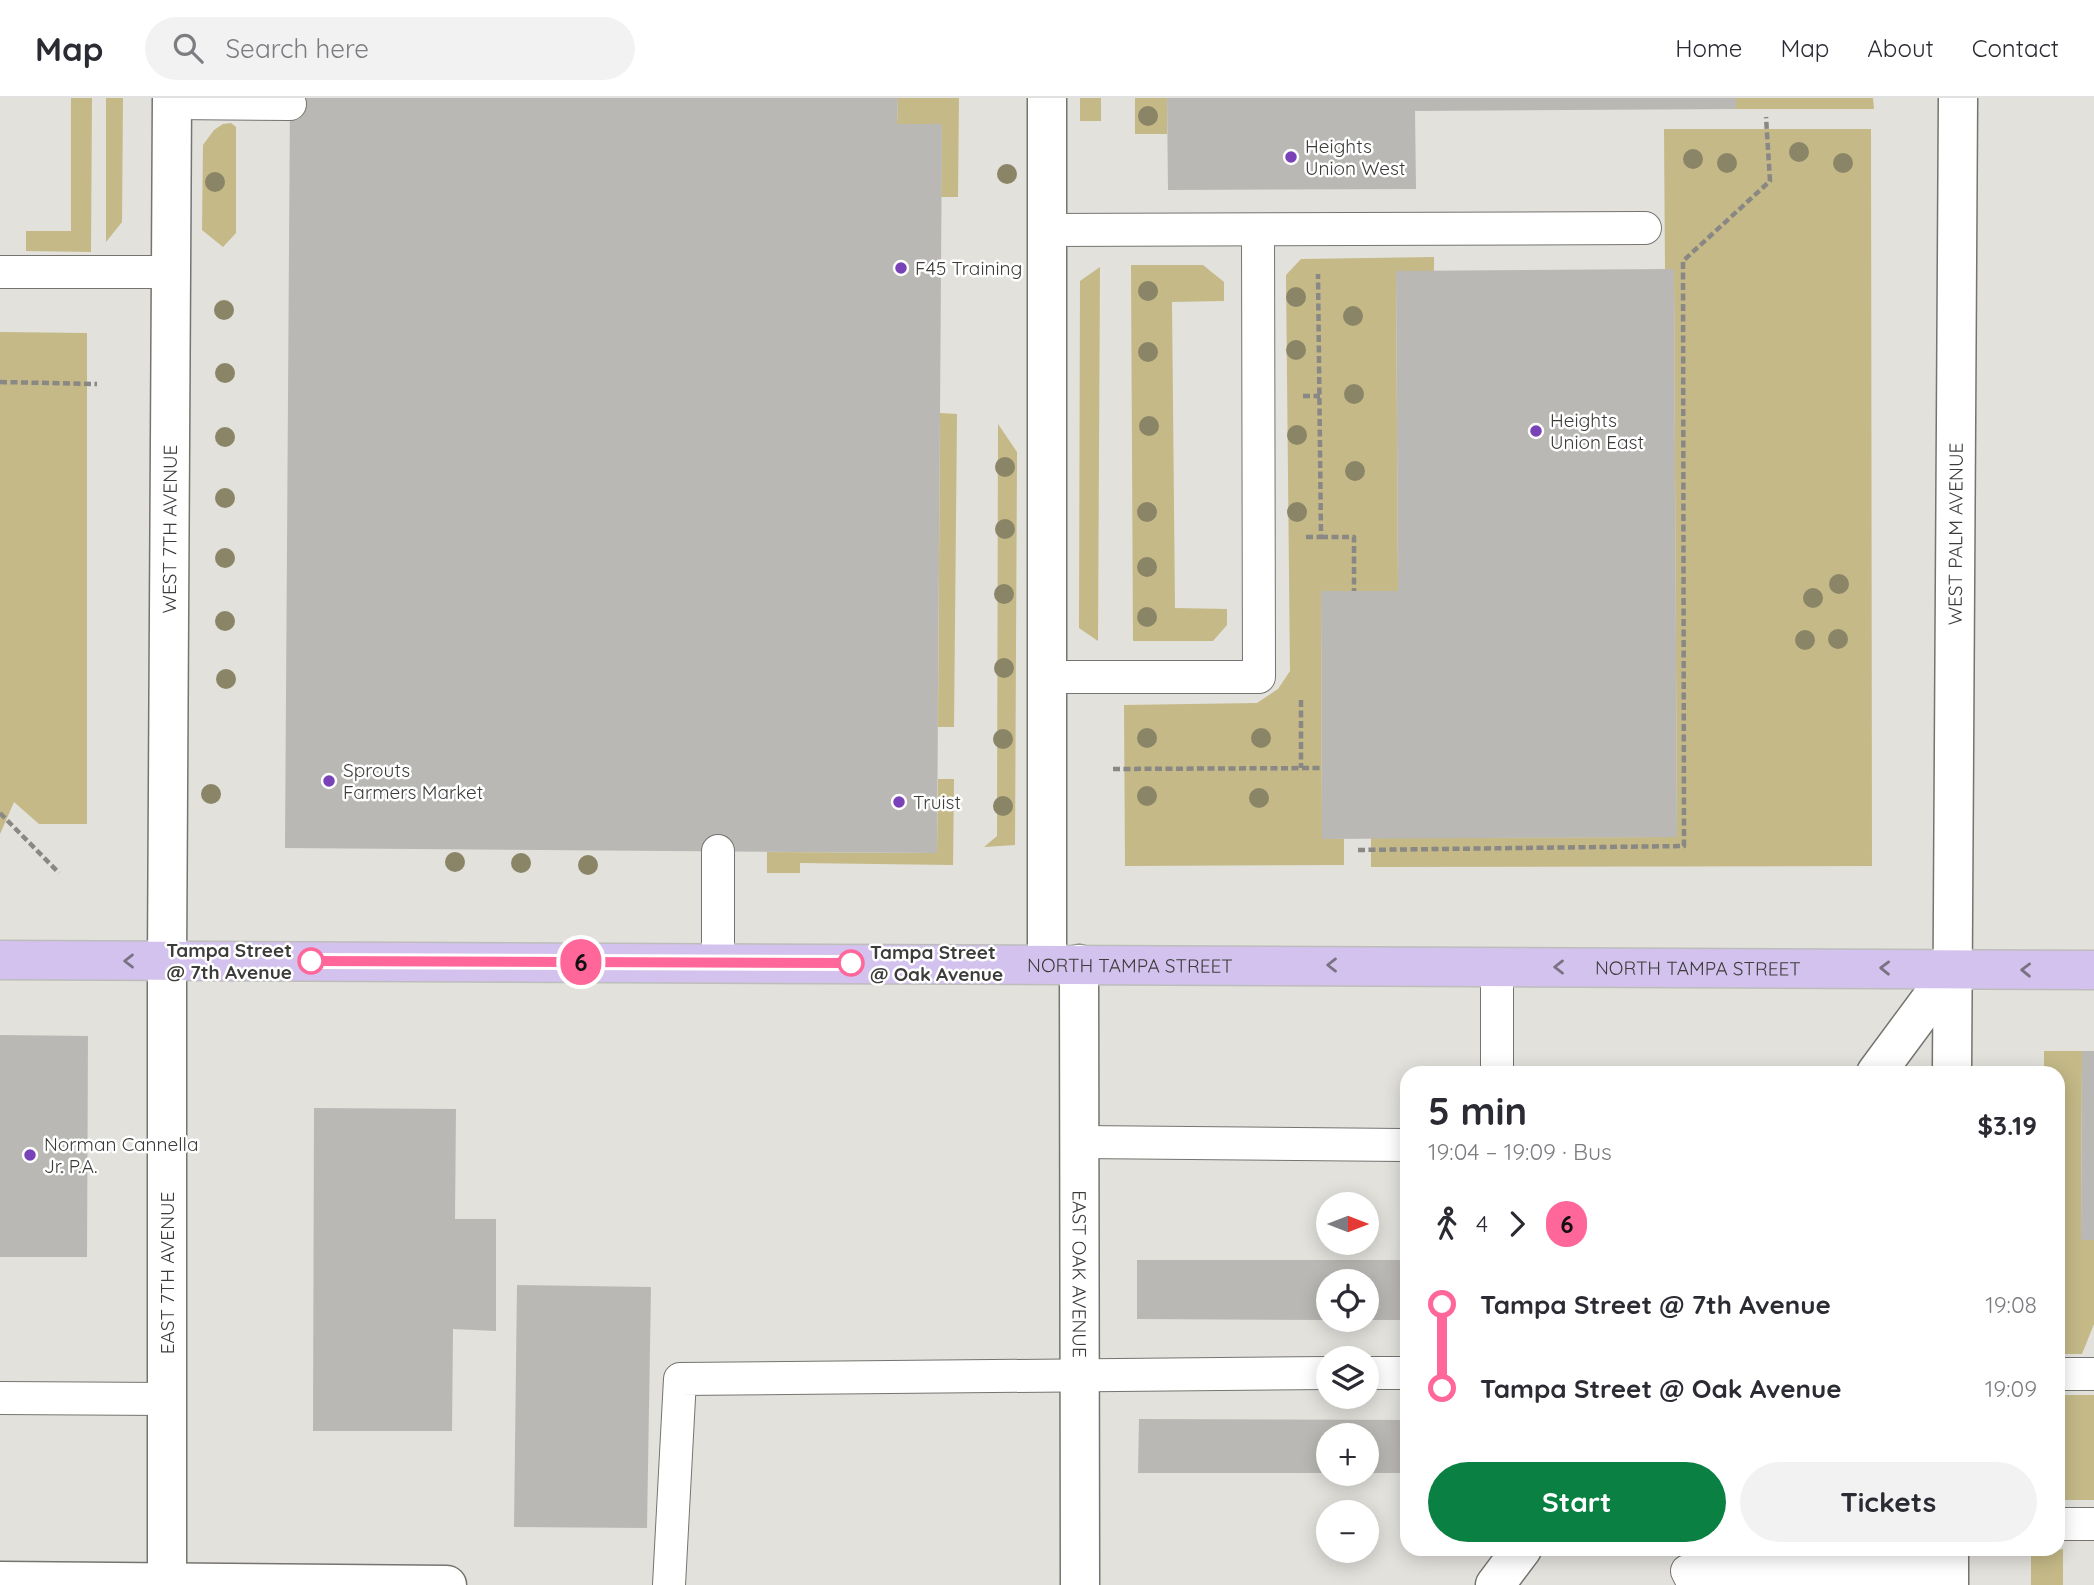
<!DOCTYPE html>
<html lang="en">
<head>
<meta charset="utf-8">
<style>
  :root { --surface:#fff; --page:#f2f2f3; --text:#2b2b33; --muted:#7c7c81; --line:#e1e1e2; --accent:#0b8043 }
  body { margin:0; font-family:Quicksand,sans-serif; background:var(--page); color:var(--text); height:100vh; display:flex; flex-direction:column; font-size:26px; white-space:nowrap }
  * { box-sizing:border-box; margin:0 }
  p { font-size:23px; color:var(--muted) }
  .icon { flex:none; width:38px; height:38px; fill:none; stroke:currentColor; stroke-width:2; stroke-linecap:round; stroke-linejoin:round }
  .map { position:relative; flex:1; overflow:hidden }
  .side { position:absolute; left:1400px; top:968px; width:665px; height:490px; display:flex; flex-direction:column; background:var(--surface); border-radius:21px; box-shadow:0 4px 18px #0003 }
  .side>* { flex:none }
  .badge { padding:0 14px; border-radius:23px; font-size:24px; line-height:46px }
  .needle { width:46px; rotate:90deg }
  .fabs { position:absolute; left:1316px; top:1094px; display:grid; gap:14px }
  .fabs a { display:grid; place-items:center; width:63px; height:63px; border-radius:50%; background:var(--surface); box-shadow:0 4px 18px #0003; font-size:35px }
  .map>.badge { position:absolute; translate:-50% -50%; box-shadow:0 0 0 4px #fff }
  .legs { display:flex; align-items:center; gap:10px; height:77px; padding:0 28px; font-size:23px }
  .legs p { margin-inline-start:auto }
  .head { display:flex; align-items:center; justify-content:space-between; height:119px; padding:0 28px }
  h1 { font-size:38px; font-weight:700; line-height:52px }
  .cta { display:flex; gap:14px; margin-top:auto; padding:14px 28px }
  .cta a { flex:1; height:80px; border-radius:42px; background:var(--accent); color:#fff; font-size:28px; font-weight:700; line-height:80px; text-align:center }
  .cta a+a { background:var(--page); color:var(--text) }
  ul { padding:0 28px; list-style:none }
  li { display:flex; align-items:center; gap:24px; height:84px; font-size:26px }
  li i { display:grid; place-items:center; width:10px; height:100%; margin:0 9px; background:currentColor }
  li i::after { content:''; width:18px; height:18px; margin:-9px; border:5px solid; border-radius:50%; background:var(--surface) }
  li p { margin-inline-start:auto }
  li:first-child i { background:linear-gradient(#0000 50%,currentColor 0) }
  li:last-child i { background:linear-gradient(currentColor 50%,#0000 0) }
  header { display:flex; align-items:center; gap:42px; box-sizing:border-box; height:98px; padding:0 35px; background:var(--surface); border-bottom:2px solid var(--line) }
  header strong { font-size:33px }
  nav { display:flex; gap:38px; margin-inline-start:auto; font-size:24px }
  .search { width:490px; height:63px; background:var(--page); display:flex; align-items:center; gap:18px; box-sizing:border-box; padding:0 24px; border-radius:38px; color:var(--muted); font-size:26px }
  .map>svg:first-child { display:block }
  .green { fill:#c4b987 }
  .building { fill:#b9b8b4 }
  .lines { fill:none; stroke-linecap:round; stroke-linejoin:round }
  .lane-casing { stroke:#757470; stroke-width:34 }
  .street-casing { stroke:#757470; stroke-width:41 }
  .secondary-casing { stroke:#757470; stroke-width:41 }
  .primary-casing { stroke:#bdbdbc; stroke-width:41 }
  .path { stroke:#898885; stroke-width:4.5; stroke-dasharray:7 3.5; stroke-linecap:butt }
  .lane { stroke:#fff; stroke-width:32 }
  .street { stroke:#fff; stroke-width:38 }
  .secondary { stroke:#fff; stroke-width:38 }
  .primary { stroke:#d3c2ee; stroke-width:38 }
  .tree { fill:#8b8568 }
  .oneway { stroke:#787282 }
  .line-1-casing { stroke:#fff; stroke-width:16 }
  .line-1 { stroke:#f69; stroke-width:10 }
  .poi-dot { fill:#7942b9; stroke:#fff; stroke-width:2.5 }
  .stop-1-dot { fill:#fff; stroke:#f69; stroke-width:3.5 }
  .labels { text-anchor:middle; stroke-width:5; stroke-linejoin:round; paint-order:stroke }
  .poi-label { font-size:19px; fill:#3c3c3a; stroke:#fff; text-anchor:start }
  .street-label { font-size:19px; fill:#3c3c3a; stroke:#fff }
  .stop-label { font-size:19px; font-weight:bold; fill:#3c3c3a; stroke:#fff; text-anchor:end }
</style>
</head>
<body>
<header>
<strong>Map</strong>
<div class="search"><svg class="icon" aria-label="search" viewBox="0 0 24 24"><circle cx="10" cy="10" r="6"/><path d="M15 15l6 6"/></svg>Search here</div>
<nav><a>Home</a><a>Map</a><a>About</a><a>Contact</a></nav>
</header>
<div class="map">
<svg width="2094" height="1487" viewBox="0 0 2094 1487">
  <rect width="100%" height="100%" fill="#e2e1dc"/>
  <g class="green">
    <path d="M 71,0 L 92,0 L 91,154 L 26,153 L 26,133 L 71,133 Z"/>
    <path d="M 106,0 L 123,0 L 122,124 L 106,144 Z"/>
    <path d="M 898,0 L 959,0 L 958,99 L 941,99 L 942,26 L 897,26 Z"/>
    <rect x="1080" y="0" width="21" height="23"/>
    <rect x="1135" y="0" width="32" height="36"/>
    <path d="M 1736,0 L 1873,0 L 1874,11 L 1736,11 Z"/>
    <path d="M 231,25 L 236,29 L 236,135 L 223,149 L 202,132 L 203,47 L 214,32 L 223,26 Z"/>
    <path d="M 1664,31 L 1871,31 L 1872,768 L 1371,769 L 1371,740 L 1677,739 L 1674,172 L 1665,172 Z"/>
    <path d="M 1434,159 L 1434,173 L 1396,173 L 1398,493 L 1321,494 L 1322,741 L 1344,741 L 1344,767 L 1125,768 L 1124,607 L 1257,605 L 1278,591 L 1290,573 L 1286,177 L 1301,161 Z"/>
    <path d="M 1131,167 L 1203,167 L 1224,184 L 1224,203 L 1172,204 L 1175,510 L 1227,511 L 1227,527 L 1213,543 L 1133,543 Z"/>
    <path d="M 1100,169 L 1098,543 L 1079,530 L 1080,183 Z"/>
    <path d="M 0,234 L 87,235 L 87,726 L 39,726 L 14,704 L 0,736 Z"/>
    <path d="M 940,315 L 957,316 L 954,629 L 938,629 Z"/>
    <path d="M 998,326 L 1017,354 L 1015,747 L 984,749 L 997,738 Z"/>
    <path d="M 938,681 L 954,681 L 953,767 L 800,765 L 800,775 L 767,775 L 767,754 L 937,755 Z"/>
    <path d="M 2044,953 L 2082,953 L 2081,1141 L 2094,1142 L 2094,1226 L 2082,1256 L 2058,1256 L 2058,975 L 2044,975 Z"/>
    <rect x="2058" y="1297" width="36" height="105"/>
    <path d="M 2063,1451 L 2063,1487 L 2031,1487 L 2031,1458 Z"/>
  </g>
  <g class="building">
    <path d="M 290,0 L 898,0 L 897,26 L 942,26 L 937,755 L 285,750 Z"/>
    <path d="M 1167,0 L 1736,0 L 1736,11 L 1415,13 L 1416,91 L 1168,92 Z"/>
    <path d="M 1674,171 L 1677,739 L 1322,741 L 1321,493 L 1398,493 L 1396,173 Z"/>
    <path d="M 0,937 L 88,938 L 87,1159 L 0,1159 Z"/>
    <path d="M 2082,953 L 2094,953 L 2094,1142 L 2081,1142 Z"/>
    <path d="M 314,1010 L 456,1011 L 455,1121 L 496,1121 L 496,1233 L 453,1231 L 452,1333 L 313,1333 Z"/>
    <path d="M 1137,1162 L 1407,1162 L 1407,1222 L 1367,1222 L 1367,1183 L 1328,1183 L 1328,1222 L 1137,1221 Z"/>
    <path d="M 517,1187 L 651,1189 L 647,1430 L 514,1429 Z"/>
    <path d="M 1139,1321 L 1407,1322 L 1407,1375 L 1367,1375 L 1367,1337 L 1328,1337 L 1328,1375 L 1138,1375 Z"/>
  </g>
  <g class="lines">
    <defs>
      <g id="lane">
        <path d="M 172,5 L 290,6"/>
        <path d="M 1047,132 L 1645,130"/>
        <path d="M 0,174 L 171,174"/>
        <path d="M 1047,579 L 1259,579 L 1258,132"/>
        <path d="M 718,753 L 718,865"/>
        <path d="M 1497,975 L 1497,868"/>
        <path d="M 1081,1044 L 1403,1047"/>
        <path d="M 1367,1275 L 1407,1275"/>
        <path d="M 2058,1276 L 2094,1276"/>
        <path d="M 0,1300 L 167,1301"/>
        <path d="M 2058,1426 L 2094,1426"/>
        <path d="M 669,1487 L 680,1281 L 1328,1275"/>
        <path d="M 1694,1487 L 1687,1473 L 1949,1474"/>
      </g>
      <g id="street">
        <path d="M 1047,0 L 1047,866"/>
        <path id="s1" d="M 167,863 L 172,0"/>
        <path id="s2" d="M 1079,866 L 1080,1487"/>
        <path d="M 1876,975 L 1953,871"/>
        <path d="M 0,1483 L 447,1487"/>
        <path d="M 1495,1487 L 1522,1451"/>
      </g>
      <g id="secondary">
        <path id="s3" d="M 1952,975 L 1958,0"/>
        <path d="M 167,1487 L 167,863"/>
        <path d="M 1949,1487 L 1949,1451"/>
      </g>
      <g id="primary">
        <path id="s4" d="M 0,862 L 2094,872"/>
      </g>
    </defs>
    <use href="#lane" class="lane-casing"/>
    <use href="#street" class="street-casing"/>
    <use href="#secondary" class="secondary-casing"/>
    <use href="#primary" class="primary-casing"/>
    <g class="path">
      <path d="M 0,284 L 97,286"/>
      <path d="M 1303,298 L 1320,298"/>
      <path d="M 1306,439 L 1321,439 L 1318,176"/>
      <path d="M 1321,439 L 1354,439 L 1354,493"/>
      <path d="M 1301,602 L 1301,670"/>
      <path d="M 1113,671 L 1322,670"/>
      <path d="M 0,715 L 59,775"/>
      <path d="M 1358,752 L 1684,748 L 1683,163 L 1770,83 L 1766,19"/>
    </g>
    <use href="#lane" class="lane"/>
    <use href="#street" class="street"/>
    <use href="#secondary" class="secondary"/>
    <use href="#primary" class="primary"/>
  </g>
  <g class="tree">
    <circle cx="1148" cy="18" r="10"/>
    <circle cx="1799" cy="54" r="10"/>
    <circle cx="1693" cy="61" r="10"/>
    <circle cx="1727" cy="65" r="10"/>
    <circle cx="1843" cy="65" r="10"/>
    <circle cx="1007" cy="76" r="10"/>
    <circle cx="215" cy="84" r="10"/>
    <circle cx="1148" cy="193" r="10"/>
    <circle cx="1296" cy="199" r="10"/>
    <circle cx="224" cy="212" r="10"/>
    <circle cx="1353" cy="218" r="10"/>
    <circle cx="1296" cy="252" r="10"/>
    <circle cx="1148" cy="254" r="10"/>
    <circle cx="225" cy="275" r="10"/>
    <circle cx="1354" cy="296" r="10"/>
    <circle cx="1149" cy="328" r="10"/>
    <circle cx="1297" cy="337" r="10"/>
    <circle cx="225" cy="339" r="10"/>
    <circle cx="1005" cy="369" r="10"/>
    <circle cx="1355" cy="373" r="10"/>
    <circle cx="225" cy="400" r="10"/>
    <circle cx="1147" cy="414" r="10"/>
    <circle cx="1297" cy="414" r="10"/>
    <circle cx="1005" cy="431" r="10"/>
    <circle cx="225" cy="460" r="10"/>
    <circle cx="1147" cy="469" r="10"/>
    <circle cx="1839" cy="486" r="10"/>
    <circle cx="1004" cy="496" r="10"/>
    <circle cx="1813" cy="500" r="10"/>
    <circle cx="1147" cy="519" r="10"/>
    <circle cx="225" cy="523" r="10"/>
    <circle cx="1838" cy="541" r="10"/>
    <circle cx="1805" cy="542" r="10"/>
    <circle cx="1004" cy="570" r="10"/>
    <circle cx="226" cy="581" r="10"/>
    <circle cx="1147" cy="640" r="10"/>
    <circle cx="1261" cy="640" r="10"/>
    <circle cx="1003" cy="641" r="10"/>
    <circle cx="211" cy="696" r="10"/>
    <circle cx="1147" cy="698" r="10"/>
    <circle cx="1259" cy="700" r="10"/>
    <circle cx="1003" cy="708" r="10"/>
    <circle cx="455" cy="764" r="10"/>
    <circle cx="521" cy="765" r="10"/>
    <circle cx="588" cy="767" r="10"/>
  </g>
  <defs><path id="oneway-chevron" d="M-2-3.5L2.5 0L-2 3.5" fill="none" stroke-width="1.6" stroke-linecap="round" stroke-linejoin="round" transform="scale(1.75)"/></defs>
  <g class="oneway">
    <use href="#oneway-chevron" transform="translate(129 863) rotate(-180)"/>
    <use href="#oneway-chevron" transform="translate(1332 867) rotate(-180)"/>
    <use href="#oneway-chevron" transform="translate(1559 869) rotate(-180)"/>
    <use href="#oneway-chevron" transform="translate(1885 870) rotate(-179)"/>
    <use href="#oneway-chevron" transform="translate(2026 872) rotate(-179)"/>
  </g>
  <g class="lines">
    <defs>
      <path id="line-1" d="M 311,863 L 851,865"/>
    </defs>
    <use href="#line-1" class="line-1-casing"/>
    <use href="#line-1" class="line-1"/>
  </g>
  <g class="poi-dot">
    <circle cx="1291" cy="59" r="7"/>
    <circle cx="901" cy="170" r="7"/>
    <circle cx="1536" cy="333" r="7"/>
    <circle cx="329" cy="683" r="7"/>
    <circle cx="899" cy="704" r="7"/>
    <circle cx="30" cy="1057" r="7"/>
  </g>
  <g class="stop-1-dot">
    <circle cx="311" cy="863" r="12"/>
    <circle cx="851" cy="865" r="12"/>
  </g>
  <g class="labels">
    <g class="poi-label">
      <text x="1305" y="55">Heights<tspan x="1305" dy="22">Union West</tspan></text>
      <text x="915" y="177">F45 Training</text>
      <text x="1550" y="329">Heights<tspan x="1550" dy="22">Union East</tspan></text>
      <text x="343" y="679">Sprouts<tspan x="343" dy="22">Farmers Market</tspan></text>
      <text x="913" y="711">Truist</text>
      <text x="44" y="1053">Norman Cannella<tspan x="44" dy="22">Jr. P.A.</tspan></text>
    </g>
    <g class="street-label">
      <text dy="7" stroke="none"><textPath href="#s1" startOffset="432">WEST 7TH AVENUE</textPath></text>
      <text dy="7" stroke="none"><textPath href="#s3" startOffset="539">WEST PALM AVENUE</textPath></text>
      <text dy="7" stroke="none"><textPath href="#s4" startOffset="1130">NORTH TAMPA STREET</textPath></text>
      <text dy="7" stroke="none"><textPath href="#s4" startOffset="1698">NORTH TAMPA STREET</textPath></text>
      <text transform="translate(167 1175) rotate(-90)" y="7">EAST 7TH AVENUE</text>
      <text dy="7" stroke="none"><textPath href="#s2" startOffset="310">EAST OAK AVENUE</textPath></text>
    </g>
    <g class="stop-label">
      <text x="292" y="859">Tampa Street<tspan x="292" dy="22">@ 7th Avenue</tspan></text>
      <text x="870" y="861" text-anchor="start">Tampa Street<tspan x="870" dy="22">@ Oak Avenue</tspan></text>
    </g>
  </g>
</svg>
<div class="fabs">
<a><svg class="needle" viewBox="-14 -14 28 28"><path d="M0-13l5 13h-10z" fill="#e53935"/><path d="M0 13l5-13h-10z" fill="#7c7c81"/></svg></a>
<a><svg class="icon" aria-label="locate" viewBox="0 0 24 24"><circle cx="12" cy="12" r="6"/><path d="M12 2v4M12 18v4M2 12h4M18 12h4"/></svg></a>
<a><svg class="icon" aria-label="layers" viewBox="0 0 24 24"><path d="M12 4l9 5-9 5-9-5zM3 14l9 5 9-5"/></svg></a>
<a>+</a>
<a>−</a>
</div>
<b class="badge" style="left:581px;top:864px;background:#f69;color:#111">6</b>
<section class="side">
<div class="head"><div><h1>5 min</h1><p>19:04 – 19:09 · Bus</p></div><b>$3.19</b></div>
<div class="legs"><svg class="icon" aria-label="walk" viewBox="0 0 24 24"><circle cx="13" cy="4" r="2"/><path d="M13 8l-2 6 4 7M11 14l-3 7M7 12l3-4h3l4 4"/></svg>4<svg class="icon" aria-label="forward" viewBox="0 0 24 24"><path d="M9 5l7 7-7 7"/></svg><b class="badge" style="background:#f69;color:#111">6</b></div>
<ul>
<li><i style="color:#f69"></i><b>Tampa Street @ 7th Avenue</b><p>19:08</p></li>
<li><i style="color:#f69"></i><b>Tampa Street @ Oak Avenue</b><p>19:09</p></li>
</ul>
<div class="cta"><a>Start</a><a>Tickets</a></div>
</section>
</div>
</body>
</html>
